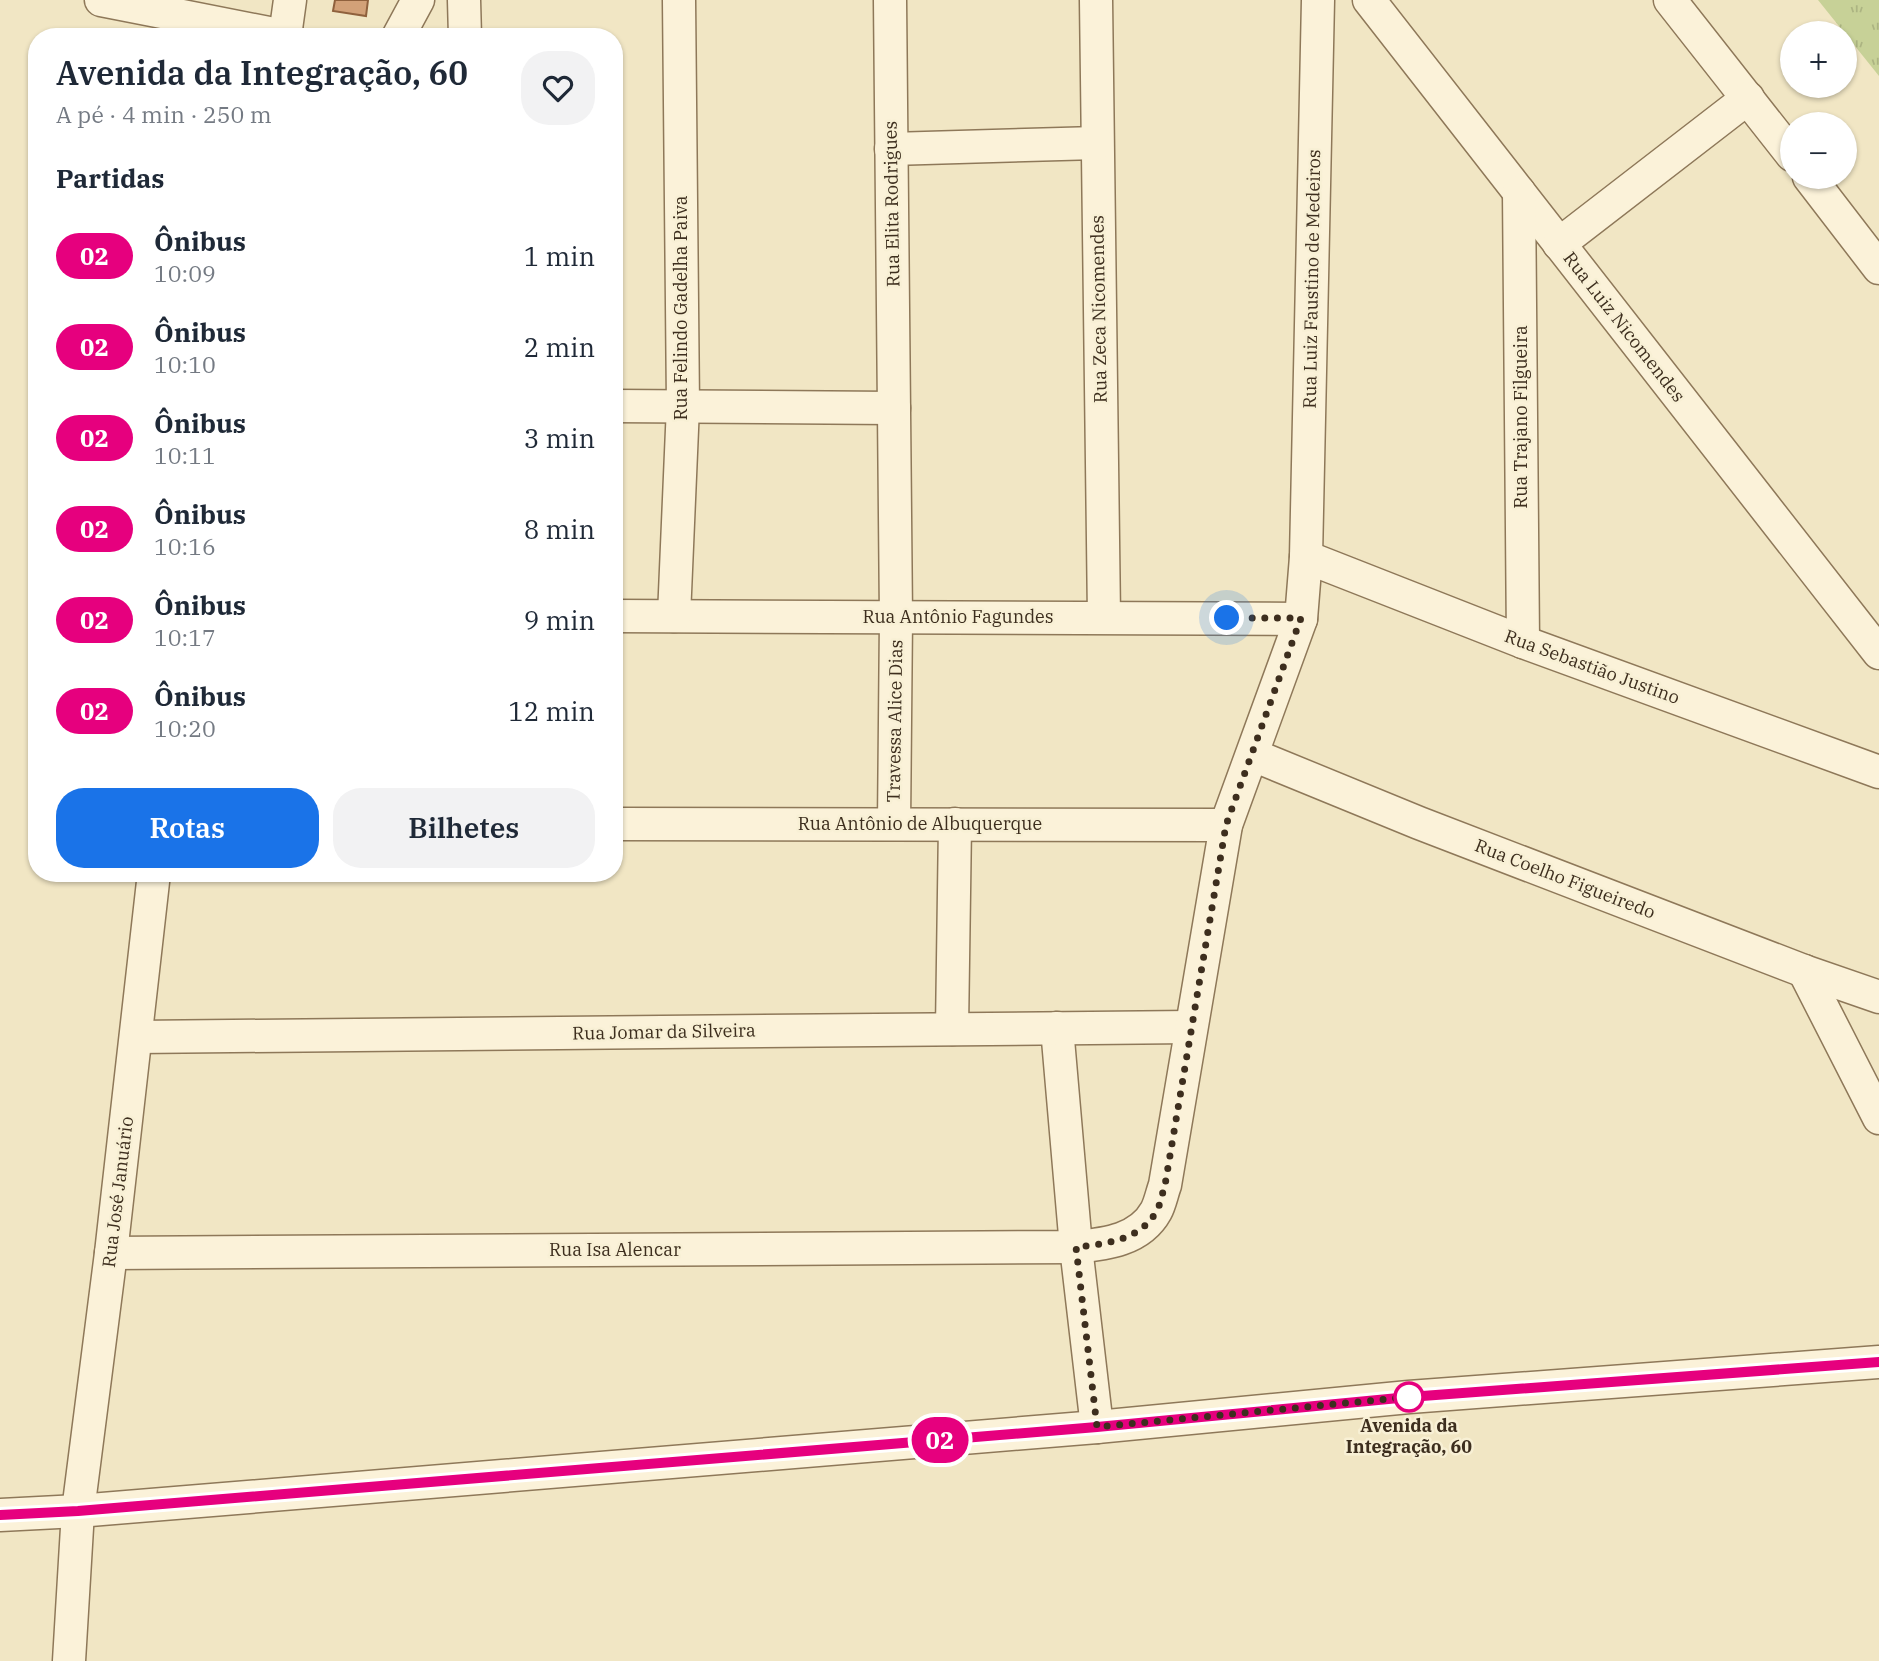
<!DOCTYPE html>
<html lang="pt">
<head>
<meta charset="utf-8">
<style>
  :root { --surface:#fff; --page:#f2f2f3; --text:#1f2937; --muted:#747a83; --accent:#1a73e8 }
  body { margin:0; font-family:"IBM Plex Serif",serif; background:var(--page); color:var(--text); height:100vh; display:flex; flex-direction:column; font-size:26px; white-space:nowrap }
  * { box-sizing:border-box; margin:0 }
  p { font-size:23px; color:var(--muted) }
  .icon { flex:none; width:38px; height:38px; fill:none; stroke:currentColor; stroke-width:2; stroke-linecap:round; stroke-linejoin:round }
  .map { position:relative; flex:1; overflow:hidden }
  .side { position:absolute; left:28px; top:28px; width:595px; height:854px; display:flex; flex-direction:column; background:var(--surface); border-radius:28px; box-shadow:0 2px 5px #0004 }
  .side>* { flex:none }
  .badge { padding:0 14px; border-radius:23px; font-size:24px; line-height:46px }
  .buttons { position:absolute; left:1780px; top:21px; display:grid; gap:14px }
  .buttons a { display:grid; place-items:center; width:77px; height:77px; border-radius:50%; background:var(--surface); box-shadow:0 2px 5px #0004; font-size:35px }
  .you { position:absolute; width:35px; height:35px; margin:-18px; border:5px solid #fff; border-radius:50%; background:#1a73e8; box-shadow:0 0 0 10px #1a73e833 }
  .map>.badge { position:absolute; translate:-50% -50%; box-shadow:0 0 0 4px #fff }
  h2 { padding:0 28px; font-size:26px; line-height:63px }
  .round { display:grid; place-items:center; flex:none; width:74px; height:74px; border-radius:28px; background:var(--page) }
  .headline { display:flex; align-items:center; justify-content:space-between; height:119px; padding:0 28px }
  h1 { font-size:33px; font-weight:600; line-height:52px }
  .button { display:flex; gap:14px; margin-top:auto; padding:14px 28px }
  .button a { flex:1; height:80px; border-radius:28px; background:var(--accent); color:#fff; font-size:28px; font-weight:600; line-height:80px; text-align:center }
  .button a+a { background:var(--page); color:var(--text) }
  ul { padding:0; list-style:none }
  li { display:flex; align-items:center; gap:21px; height:91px; padding:0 28px }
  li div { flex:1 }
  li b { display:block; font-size:26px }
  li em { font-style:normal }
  li .badge { min-width:77px; font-weight:700; text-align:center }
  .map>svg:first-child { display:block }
  .grass { fill:url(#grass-tufts) }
  .building { fill:#d2a178; stroke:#8f613d; stroke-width:2 }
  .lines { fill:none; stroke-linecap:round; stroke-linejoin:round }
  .minor-casing { stroke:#8e7859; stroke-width:35 }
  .minor { stroke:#fbf2d9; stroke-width:32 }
  .line-casing { stroke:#fff; stroke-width:16 }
  .line { stroke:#e6007e; stroke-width:10 }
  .walk { stroke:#3d2e1e; stroke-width:7; stroke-dasharray:0 12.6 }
  .stop-dot { fill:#fff; stroke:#e6007e; stroke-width:3.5 }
  .labels { text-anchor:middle; stroke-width:5; stroke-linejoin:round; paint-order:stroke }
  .street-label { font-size:18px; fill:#3d2e1e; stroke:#f8f0d5 }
  .stop-label { font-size:18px; font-weight:bold; fill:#3d2e1e; stroke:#f8f0d5 }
</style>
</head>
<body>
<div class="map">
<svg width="1879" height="1661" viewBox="0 0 1879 1661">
  <defs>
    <pattern id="grass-tufts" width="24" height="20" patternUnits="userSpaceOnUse" patternTransform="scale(1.75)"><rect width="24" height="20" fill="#c7d197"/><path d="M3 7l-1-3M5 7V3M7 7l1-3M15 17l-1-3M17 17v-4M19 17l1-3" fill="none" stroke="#acb482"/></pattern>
  </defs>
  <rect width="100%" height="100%" fill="#f1e6c4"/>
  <path class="grass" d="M 1818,0 L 1879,0 L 1879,76 Z"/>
  <path class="building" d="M 335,0 L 368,0 L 366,16 L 333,11 Z"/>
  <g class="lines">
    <defs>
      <g id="minor">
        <path d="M 101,0 L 289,37"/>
        <path d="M 464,0 L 465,37"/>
        <path d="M 890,0 L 896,618 L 894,824"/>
        <path d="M 1096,0 L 1104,617"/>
        <path d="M 1369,0 L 1879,653"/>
        <path d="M 1670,0 L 1792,155"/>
        <path d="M 285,36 L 290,0"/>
        <path d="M 398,37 L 418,0"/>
        <path d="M 891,149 L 1097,143"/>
        <path d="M 1809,177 L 1879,268"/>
        <path d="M 1519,192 L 1523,642"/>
        <path d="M 1559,244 L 1748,98"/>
        <path d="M 614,406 L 894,408"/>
        <path d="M 1306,557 L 1523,642 L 1879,772"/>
        <path d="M 614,616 L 1301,619"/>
        <path d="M 674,616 L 683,406 L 679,0"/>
        <path d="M 1253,755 L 1419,823 L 1804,971 L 1879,997"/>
        <path d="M 614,824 L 1226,825"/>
        <path d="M 1804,971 L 1879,1118"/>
        <path d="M 1057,1028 L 1076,1247 L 1097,1427"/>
        <path d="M 952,1029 L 955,824"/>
        <path d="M 136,1037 L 1191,1027"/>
        <path d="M 111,1253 L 1076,1247 C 1106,1244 1140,1240 1156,1211 C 1160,1204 1162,1193 1165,1185 L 1226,825 L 1301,619 L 1306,557 L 1318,0"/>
        <path d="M 0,1515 L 78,1511 L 1097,1427 L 1409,1397 L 1879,1362"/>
        <path d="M 69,1661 L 78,1511 L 111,1253 L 154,873"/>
      </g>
    </defs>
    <use href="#minor" class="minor-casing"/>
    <use href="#minor" class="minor"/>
  </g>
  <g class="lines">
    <defs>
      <path id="line" d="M 0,1515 L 78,1511 L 1097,1427 L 1409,1397 L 1879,1362"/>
    </defs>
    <use href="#line" class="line-casing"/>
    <use href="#line" class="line"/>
    <path class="walk" d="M 1227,618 L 1301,618 L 1226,825 L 1165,1185 C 1162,1193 1161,1204 1156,1212 C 1140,1240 1106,1244 1076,1247 L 1097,1427 L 1409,1397"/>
  </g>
  <circle class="stop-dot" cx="1409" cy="1397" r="14"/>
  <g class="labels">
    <g class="street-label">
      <text transform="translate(892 204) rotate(-91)" y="6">Rua Elita Rodrigues</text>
      <text transform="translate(1312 279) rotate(-89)" y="6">Rua Luiz Faustino de Medeiros</text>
      <text transform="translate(681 308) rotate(-90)" y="6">Rua Felindo Gadelha Paiva</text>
      <text transform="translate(1099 309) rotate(-91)" y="6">Rua Zeca Nicomendes</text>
      <text transform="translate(1624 327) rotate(52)" y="6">Rua Luiz Nicomendes</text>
      <text transform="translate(1521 417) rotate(-90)" y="6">Rua Trajano Filgueira</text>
      <text x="958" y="623">Rua Antônio Fagundes</text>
      <text transform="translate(1592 667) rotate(20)" y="6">Rua Sebastião Justino</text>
      <text transform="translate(895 721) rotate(-89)" y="6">Travessa Alice Dias</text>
      <text x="920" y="830">Rua Antônio de Albuquerque</text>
      <text transform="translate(1565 879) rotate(21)" y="6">Rua Coelho Figueiredo</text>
      <text transform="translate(664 1032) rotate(-1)" y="6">Rua Jomar da Silveira</text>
      <text transform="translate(118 1192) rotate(-83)" y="6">Rua José Januário</text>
      <text x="615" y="1256">Rua Isa Alencar</text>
    </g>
    <g class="stop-label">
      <text x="1409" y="1432">Avenida da<tspan x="1409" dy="21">Integração, 60</tspan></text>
    </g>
  </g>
</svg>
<div class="buttons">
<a>+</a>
<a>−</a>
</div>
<div class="you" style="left:1227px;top:618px"></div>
<b class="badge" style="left:940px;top:1440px;background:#e6007e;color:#fff">02</b>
<section class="side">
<div class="headline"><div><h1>Avenida da Integração, 60</h1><p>A pé · 4 min · 250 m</p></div><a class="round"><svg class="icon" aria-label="heart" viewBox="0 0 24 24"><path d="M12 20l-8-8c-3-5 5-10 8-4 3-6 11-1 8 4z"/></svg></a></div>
<h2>Partidas</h2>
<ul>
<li><span class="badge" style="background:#e6007e;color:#fff">02</span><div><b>Ônibus</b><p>10:09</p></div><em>1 min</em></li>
<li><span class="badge" style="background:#e6007e;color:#fff">02</span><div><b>Ônibus</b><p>10:10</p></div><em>2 min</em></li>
<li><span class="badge" style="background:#e6007e;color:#fff">02</span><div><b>Ônibus</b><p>10:11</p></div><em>3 min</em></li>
<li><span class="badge" style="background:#e6007e;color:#fff">02</span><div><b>Ônibus</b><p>10:16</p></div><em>8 min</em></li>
<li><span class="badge" style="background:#e6007e;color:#fff">02</span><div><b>Ônibus</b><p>10:17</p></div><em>9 min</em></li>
<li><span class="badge" style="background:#e6007e;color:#fff">02</span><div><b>Ônibus</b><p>10:20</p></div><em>12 min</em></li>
</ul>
<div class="button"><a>Rotas</a><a>Bilhetes</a></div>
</section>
</div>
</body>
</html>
